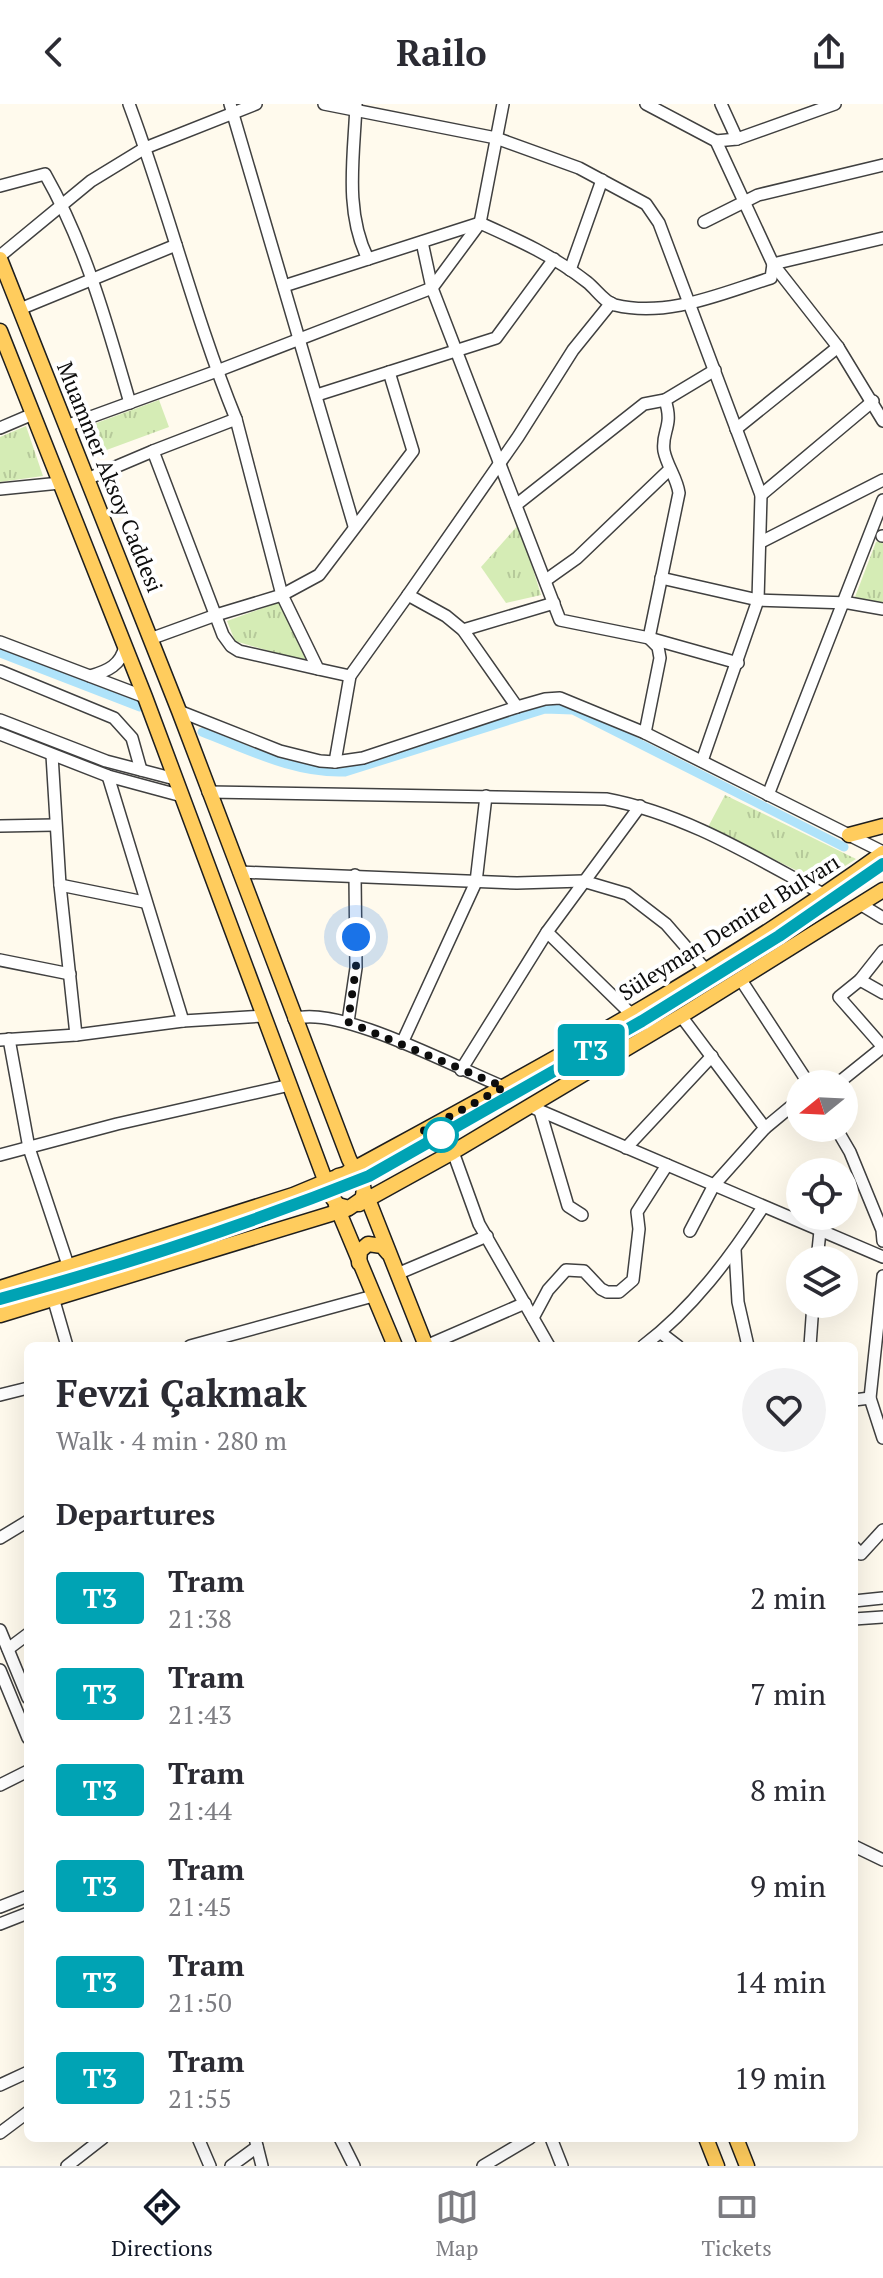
<!DOCTYPE html>
<html lang="en">
<head>
<meta charset="utf-8">
<style>
  :root { --surface:#fff; --page:#f2f2f3; --text:#2b2b33; --muted:#7c7c81; --line:#e1e1e2; --accent:#111827 }
  body { margin:0; font-family:"PT Serif",serif; background:var(--page); color:var(--text); height:100vh; display:flex; flex-direction:column; font-size:30px; white-space:nowrap }
  * { box-sizing:border-box; margin:0 }
  p { font-size:26px; color:var(--muted) }
  .icon { flex:none; width:44px; height:44px; fill:none; stroke:currentColor; stroke-width:2; stroke-linecap:round; stroke-linejoin:round }
  .map { position:relative; flex:1; overflow:hidden }
  .details { position:absolute; left:24px; top:1238px; width:834px; height:800px; display:flex; flex-direction:column; background:var(--surface); border-radius:12px; box-shadow:0 8px 32px #0002 }
  .details>* { flex:none }
  .badge { padding:0 16px; border-radius:6px; font-size:28px; line-height:52px }
  .needle { width:52px; rotate:252deg }
  .fabs { position:absolute; left:786px; top:966px; display:grid; gap:16px }
  .fabs a { display:grid; place-items:center; width:72px; height:72px; border-radius:50%; background:var(--surface); box-shadow:0 8px 32px #0002; font-size:40px }
  .you { position:absolute; width:40px; height:40px; margin:-20px; border:6px solid #fff; border-radius:50%; background:#1a73e8; box-shadow:0 0 0 12px #1a73e833 }
  .map>.badge { position:absolute; translate:-50% -50%; box-shadow:0 0 0 4px #fff }
  h2 { padding:0 32px; font-size:30px; line-height:72px }
  .round { display:grid; place-items:center; flex:none; width:84px; height:84px; border-radius:42px; background:var(--page) }
  .overview { display:flex; align-items:center; justify-content:space-between; height:136px; padding:0 32px }
  h1 { font-size:38px; font-weight:700; line-height:60px }
  ul { padding:0; list-style:none }
  li { display:flex; align-items:center; gap:24px; height:96px; padding:0 32px }
  li div { flex:1 }
  li b { display:block; font-size:30px }
  li em { font-style:normal }
  li .badge { min-width:88px; font-weight:700; text-align:center }
  header { display:flex; justify-content:space-between; align-items:center; height:104px; padding:0 32px; background:var(--surface); font-size:36px; font-weight:700 }
  .menu { display:flex; justify-content:space-around; align-items:center; height:112px; border-top:2px solid var(--line); background:var(--surface); font-size:22px; color:var(--muted) }
  .menu a { display:grid; justify-items:center; gap:4px }
  .menu .current { color:var(--accent) }
  .map>svg:first-child { display:block }
  .park { fill:url(#park-tufts) }
  .lines { fill:none; stroke-linecap:round; stroke-linejoin:round }
  .canal { stroke:#afe3fa; stroke-width:9 }
  .minor-casing { stroke:#404040; stroke-width:14 }
  .major-casing { stroke:#1e1e1e; stroke-width:17 }
  .minor { stroke:#fff; stroke-width:11 }
  .major { stroke:#ffcc5d; stroke-width:14 }
  .tram { stroke:#c61d31; stroke-width:2 }
  .line-casing { stroke:#fff; stroke-width:18 }
  .line { stroke:#00a3b4; stroke-width:12 }
  .walk { stroke:#0d0d0d; stroke-width:8; stroke-dasharray:0 14.4 }
  .stop-dot { fill:#fff; stroke:#00a3b4; stroke-width:4 }
  .labels { text-anchor:middle; stroke-width:8; stroke-linejoin:round; paint-order:stroke }
  .street-label { font-size:22px; fill:#0d0d0d; stroke:#fff }
</style>
</head>
<body>
<header><svg class="icon" aria-label="back" viewBox="0 0 24 24"><path d="M15 5l-7 7 7 7"/></svg>Railo<svg class="icon" aria-label="share" viewBox="0 0 24 24"><path d="M12 15V3M7 8l5-5 5 5M5 13v7h14v-7"/></svg></header>
<div class="map">
<svg width="883" height="2062" viewBox="0 0 883 2062">
  <defs>
    <pattern id="park-tufts" width="24" height="20" patternUnits="userSpaceOnUse" patternTransform="scale(2)"><rect width="24" height="20" fill="#d5ecb5"/><path d="M3 7l-1-3M5 7V3M7 7l1-3M15 17l-1-3M17 17v-4M19 17l1-3" fill="none" stroke="#b6c99a"/></pattern>
  </defs>
  <rect width="100%" height="100%" fill="#fffaed"/>
  <g class="park">
    <path d="M 159,296 L 169,323 L 93,351 L 83,324 Z"/>
    <path d="M 26,322 L 43,372 L 0,378 L 0,333 Z"/>
    <path d="M 519,420 L 541,491 L 506,499 L 481,463 Z"/>
    <path d="M 883,436 L 883,499 L 855,493 L 876,438 Z"/>
    <path d="M 279,498 L 306,556 L 303,557 L 235,537 L 227,517 Z"/>
    <path d="M 725,691 L 856,755 L 820,778 L 708,723 Z"/>
  </g>
  <g class="lines">
    <g class="canal">
      <path d="M 0,549 L 140,603"/>
      <path d="M 202,628 C 249,646 295,670 345,668 L 545,605 L 573,606 L 844,743"/>
    </g>
    <defs>
      <g id="minor">
        <path d="M 129,0 C 168,104 194,212 236,315"/>
        <path d="M 230,0 L 354,422"/>
        <path d="M 324,0 L 496,34 L 579,64 L 646,100 L 659,119 L 761,391 L 758,496 L 702,657"/>
        <path d="M 646,0 L 716,37 L 773,160 L 838,243 L 883,317"/>
        <path d="M 721,0 L 737,35"/>
        <path d="M 356,1 C 354,52 344,107 368,155"/>
        <path d="M 716,37 L 737,35 L 835,0"/>
        <path d="M 0,82 L 45,70 C 86,142 107,220 130,299"/>
        <path d="M 704,118 L 758,91 L 883,61"/>
        <path d="M 422,138 L 432,184 L 560,516 L 649,534 L 738,559"/>
        <path d="M 0,152 L 91,77 L 145,44 L 256,0"/>
        <path d="M 773,160 L 883,134"/>
        <path d="M 570,166 L 602,76"/>
        <path d="M 284,182 L 480,119 C 518,136 554,152 587,178 C 596,185 605,199 615,201 C 668,214 722,189 771,174 L 773,160"/>
        <path d="M 20,205 L 176,141"/>
        <path d="M 317,291 L 496,234 L 554,155"/>
        <path d="M 66,322 L 217,267 L 432,184 L 480,119 L 503,0"/>
        <path d="M 0,324 L 33,310"/>
        <path d="M 736,325 L 838,243"/>
        <path d="M 153,347 L 236,315 L 282,491 L 318,565 L 350,572"/>
        <path d="M 87,375 L 153,347 L 223,531 L 231,542 L 239,547 L 318,565"/>
        <path d="M 0,385 L 60,379"/>
        <path d="M 761,391 L 873,297"/>
        <path d="M 516,401 L 644,300 L 665,296 L 715,266"/>
        <path d="M 882,432 L 883,432"/>
        <path d="M 761,438 L 883,376"/>
        <path d="M 661,474 L 758,496 L 849,499 L 883,505"/>
        <path d="M 546,476 L 577,454 L 669,366"/>
        <path d="M 463,526 L 554,499"/>
        <path d="M 150,535 L 216,511 L 282,491 L 319,471 L 413,347 L 389,268"/>
        <path d="M 0,538 L 145,593"/>
        <path d="M 0,567 L 114,614 L 132,634 L 141,666"/>
        <path d="M 90,572 C 108,567 121,561 125,542"/>
        <path d="M 517,603 L 463,526 L 446,512 L 408,491 L 518,333 L 573,246 L 611,199"/>
        <path d="M 179,607 L 280,647 L 320,657 L 335,658 L 363,654 L 517,603 L 545,595 L 560,594 L 645,629 L 883,748"/>
        <path d="M 0,616 L 106,657 L 175,675"/>
        <path d="M 645,629 L 660,554 L 658,543 L 649,534 L 679,389 C 677,374 667,362 664,347 C 661,327 674,323 665,296"/>
        <path d="M 0,630 L 108,672 L 182,692"/>
        <path d="M 52,651 L 60,781 L 76,931"/>
        <path d="M 335,658 L 350,572 L 408,491"/>
        <path d="M 108,672 L 183,917"/>
        <path d="M 208,688 L 606,695 C 686,710 754,753 825,791"/>
        <path d="M 768,691 L 883,396"/>
        <path d="M 0,722 L 55,721"/>
        <path d="M 239,768 L 517,779 L 583,777 L 627,790 L 666,820 L 706,866"/>
        <path d="M 60,781 L 144,798"/>
        <path d="M 860,800 L 883,814"/>
        <path d="M 547,828 L 632,911"/>
        <path d="M 883,847 L 860,876 L 839,893 L 883,943"/>
        <path d="M 0,856 L 70,870"/>
        <path d="M 741,876 L 809,980"/>
        <path d="M 860,876 L 883,889"/>
        <path d="M 681,912 L 765,1024"/>
        <path d="M 294,915 C 338,900 458,965 504,983"/>
        <path d="M 348,918 L 356,864 L 355,771"/>
        <path d="M 9,935 L 29,1044 L 69,1164"/>
        <path d="M 0,936 L 76,931 L 183,917 L 263,912"/>
        <path d="M 402,939 L 476,778 L 486,692"/>
        <path d="M 461,966 L 547,828 L 640,702"/>
        <path d="M 837,980 L 883,943"/>
        <path d="M 529,1002 L 883,1153"/>
        <path d="M 540,1007 L 568,1102 L 582,1111"/>
        <path d="M 836,1024 L 850,1048 L 882,1126 L 883,1137"/>
        <path d="M 626,1044 L 712,952"/>
        <path d="M 453,1048 L 479,1120 L 549,1242"/>
        <path d="M 0,1051 L 117,1020 L 290,981"/>
        <path d="M 690,1127 L 714,1081 L 765,1024 L 800,995"/>
        <path d="M 735,1146 L 738,1198 L 748,1242"/>
        <path d="M 817,1156 L 820,1127"/>
        <path d="M 397,1170 L 487,1132"/>
        <path d="M 883,1172 L 870,1294 L 883,1334"/>
        <path d="M 54,1197 L 67,1242"/>
        <path d="M 533,1214 L 548,1186 L 566,1166 L 584,1167 L 601,1185 L 607,1188 L 619,1188 L 633,1176 L 639,1125 L 637,1108 L 667,1061"/>
        <path d="M 661,1229 L 678,1242"/>
        <path d="M 190,1242 L 373,1192"/>
        <path d="M 426,1242 L 525,1199"/>
        <path d="M 643,1242 C 692,1205 730,1154 763,1103"/>
        <path d="M 810,1242 L 813,1200"/>
        <path d="M 0,1291 L 28,1284"/>
        <path d="M 854,1296 L 870,1294"/>
        <path d="M 0,1434 L 28,1417"/>
        <path d="M 854,1443 L 861,1450 L 883,1426"/>
        <path d="M 854,1497 L 883,1494"/>
        <path d="M 854,1515 L 883,1513"/>
        <path d="M 0,1526 L 28,1594"/>
        <path d="M 8,1545 L 28,1530"/>
        <path d="M 0,1566 L 28,1634"/>
        <path d="M 0,1681 L 28,1667"/>
        <path d="M 854,1742 L 883,1756"/>
        <path d="M 0,1803 L 28,1792"/>
        <path d="M 0,1820 L 28,1809"/>
        <path d="M 0,1981 L 28,1968"/>
        <path d="M 0,2029 L 28,2008"/>
        <path d="M 198,2034 L 210,2062"/>
        <path d="M 255,2034 L 262,2062"/>
        <path d="M 340,2034 L 354,2062"/>
        <path d="M 551,2034 L 562,2062"/>
        <path d="M 67,2062 L 103,2034"/>
        <path d="M 231,2062 L 257,2043"/>
        <path d="M 483,2062 L 530,2034"/>
      </g>
      <g id="major">
        <path d="M 0,155 L 179,607 L 349,1055 L 359,1074"/>
        <path d="M 0,227 L 145,593 L 331,1092 L 338,1101 L 349,1104 L 362,1095 C 368,1078 356,1066 338,1072 L 330,1087"/>
        <path d="M 849,731 L 883,722"/>
        <path d="M 348,1068 C 531,968 714,871 883,749"/>
        <path d="M 366,1090 L 426,1242"/>
        <path d="M 359,1100 L 453,1048 L 681,912 L 883,786"/>
        <path d="M 336,1101 L 395,1242"/>
        <path d="M 359,1159 L 360,1147 L 368,1140 L 382,1142 L 388,1149"/>
        <path d="M 0,1184 L 293,1091 L 334,1074"/>
        <path d="M 0,1211 L 347,1105"/>
        <path d="M 706,2034 L 717,2062"/>
        <path d="M 736,2034 L 747,2062"/>
      </g>
    </defs>
    <use href="#minor" class="minor-casing"/>
    <use href="#major" class="major-casing"/>
    <use href="#minor" class="minor"/>
    <use href="#major" class="major"/>
    <path class="tram" d="M 0,1195 C 125,1161 249,1120 369,1072 L 642,917 L 779,832 L 883,760"/>
  </g>
  <g class="lines">
    <defs>
      <path id="line" d="M 0,1195 C 125,1161 249,1120 369,1072 L 642,917 L 779,832 L 883,760"/>
    </defs>
    <use href="#line" class="line-casing"/>
    <use href="#line" class="line"/>
    <path class="walk" d="M 356,833 L 356,864 L 348,918 L 504,983 L 423,1027 L 441,1031"/>
  </g>
  <circle class="stop-dot" cx="441" cy="1031" r="16"/>
  <g class="labels">
    <g class="street-label">
      <text transform="translate(110 373) rotate(68)" y="8">Muammer Aksoy Caddesi</text>
      <text transform="translate(729 823) rotate(-32)" y="8">Süleyman Demirel Bulvarı</text>
    </g>
  </g>
</svg>
<div class="fabs">
<a><svg class="needle" viewBox="-14 -14 28 28"><path d="M0-13l5 13h-10z" fill="#e53935"/><path d="M0 13l5-13h-10z" fill="#7c7c81"/></svg></a>
<a><svg class="icon" aria-label="locate" viewBox="0 0 24 24"><circle cx="12" cy="12" r="6"/><path d="M12 2v4M12 18v4M2 12h4M18 12h4"/></svg></a>
<a><svg class="icon" aria-label="layers" viewBox="0 0 24 24"><path d="M12 4l9 5-9 5-9-5zM3 14l9 5 9-5"/></svg></a>
</div>
<div class="you" style="left:356px;top:833px"></div>
<b class="badge" style="left:591px;top:946px;background:#00a3b4;color:#fff">T3</b>
<section class="details">
<div class="overview"><div><h1>Fevzi Çakmak</h1><p>Walk · 4 min · 280 m</p></div><a class="round"><svg class="icon" aria-label="heart" viewBox="0 0 24 24"><path d="M12 20l-8-8c-3-5 5-10 8-4 3-6 11-1 8 4z"/></svg></a></div>
<h2>Departures</h2>
<ul>
<li><span class="badge" style="background:#00a3b4;color:#fff">T3</span><div><b>Tram</b><p>21:38</p></div><em>2 min</em></li>
<li><span class="badge" style="background:#00a3b4;color:#fff">T3</span><div><b>Tram</b><p>21:43</p></div><em>7 min</em></li>
<li><span class="badge" style="background:#00a3b4;color:#fff">T3</span><div><b>Tram</b><p>21:44</p></div><em>8 min</em></li>
<li><span class="badge" style="background:#00a3b4;color:#fff">T3</span><div><b>Tram</b><p>21:45</p></div><em>9 min</em></li>
<li><span class="badge" style="background:#00a3b4;color:#fff">T3</span><div><b>Tram</b><p>21:50</p></div><em>14 min</em></li>
<li><span class="badge" style="background:#00a3b4;color:#fff">T3</span><div><b>Tram</b><p>21:55</p></div><em>19 min</em></li>
</ul>
</section>
</div>
<nav class="menu">
<a class="current"><svg class="icon" aria-label="directions" viewBox="0 0 24 24"><path d="M12 3l9 9-9 9-9-9zM9 14v-3h6M13 9l2 2-2 2"/></svg>Directions</a>
<a><svg class="icon" aria-label="map" viewBox="0 0 24 24"><path d="M3 6l6-2 6 2 6-2v14l-6 2-6-2-6 2zM9 4v14M15 6v14"/></svg>Map</a>
<a><svg class="icon" aria-label="tickets" viewBox="0 0 24 24"><path d="M3 7h18v10H3zM15 7v10"/></svg>Tickets</a>
</nav>
</body>
</html>
